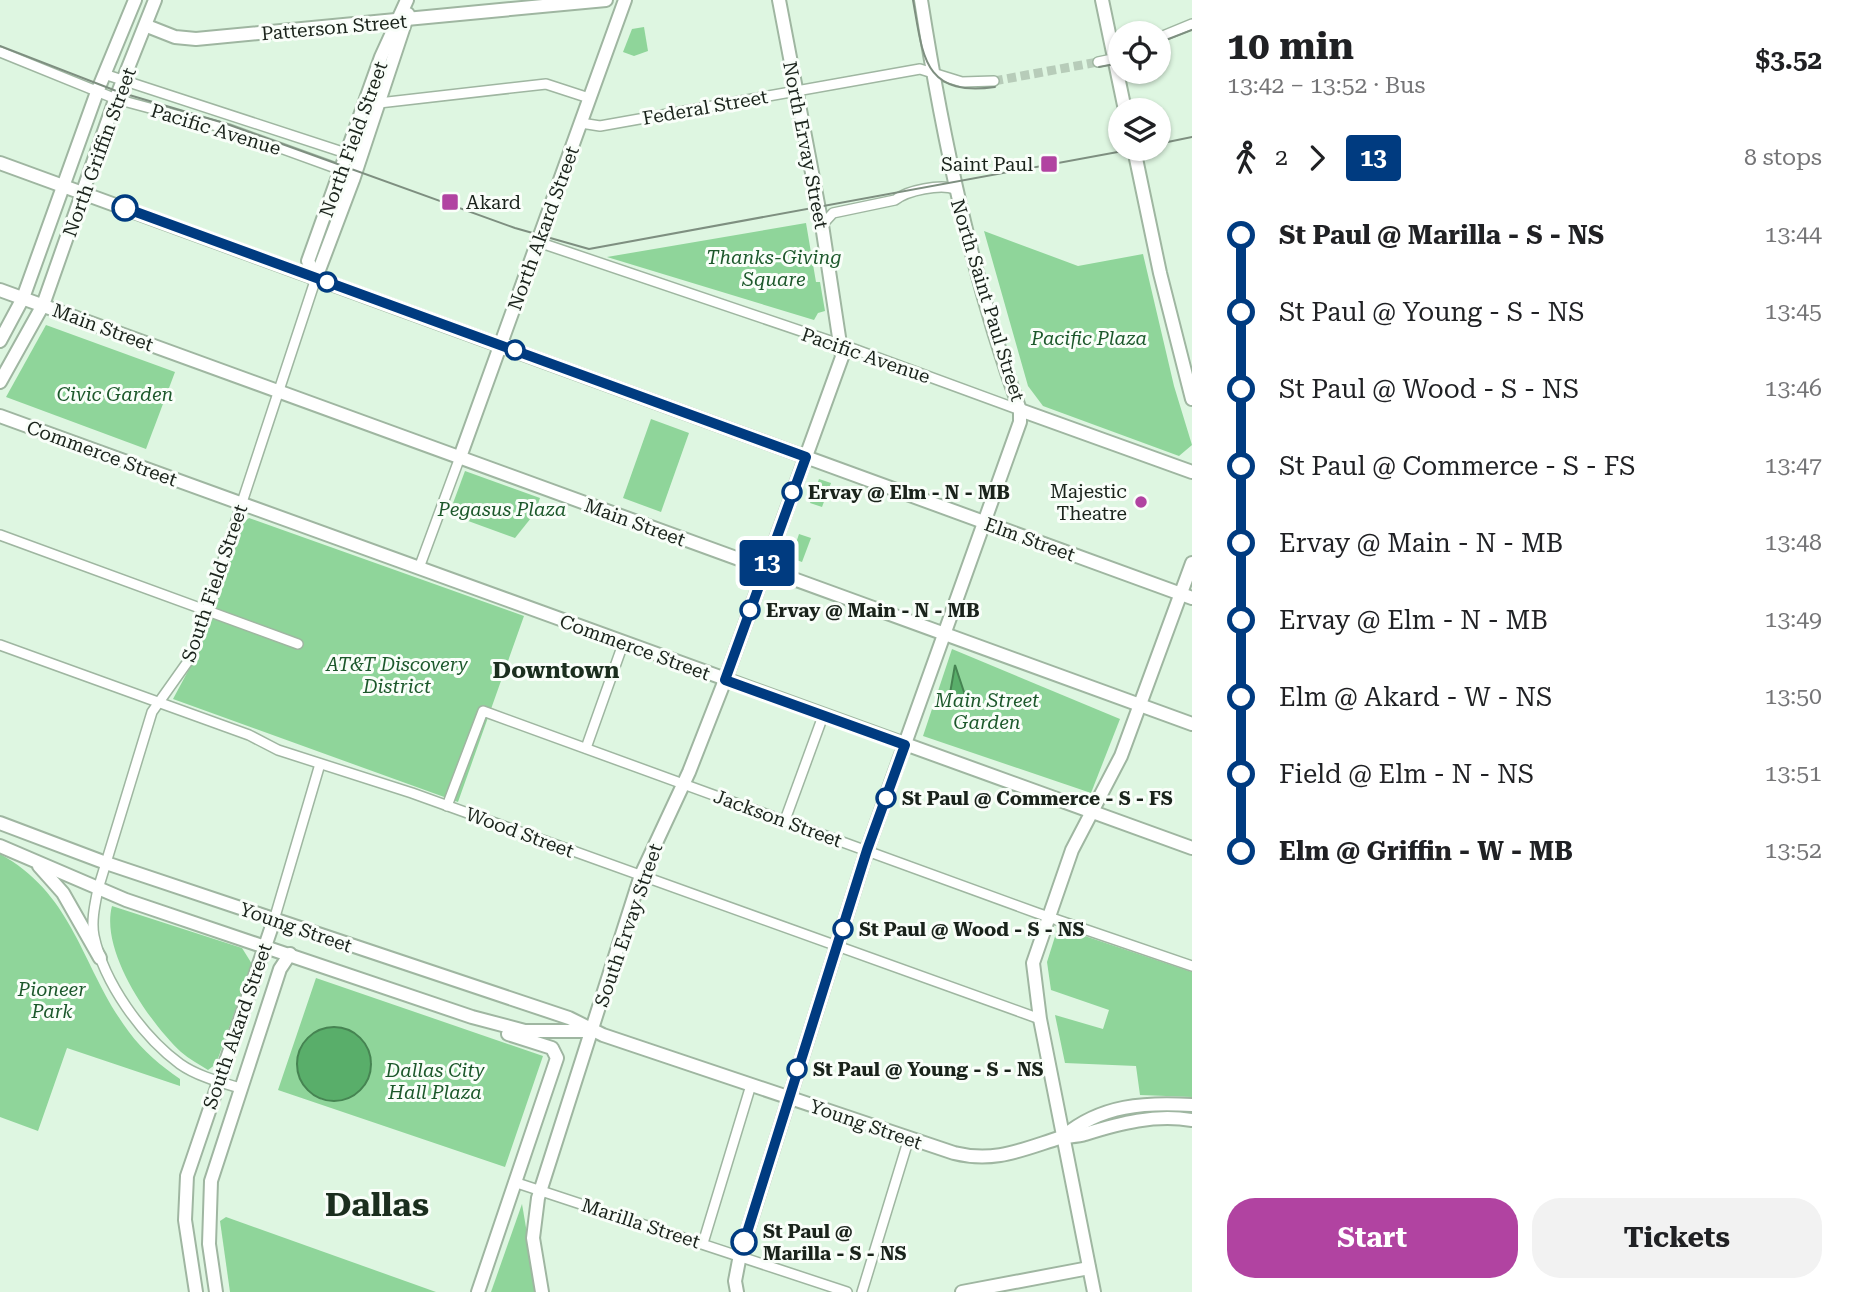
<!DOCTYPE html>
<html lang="en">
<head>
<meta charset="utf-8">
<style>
  :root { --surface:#fff; --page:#f2f2f2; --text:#202124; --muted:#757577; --accent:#b143a1 }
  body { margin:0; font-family:"Roboto Serif",serif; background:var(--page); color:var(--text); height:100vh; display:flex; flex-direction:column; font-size:26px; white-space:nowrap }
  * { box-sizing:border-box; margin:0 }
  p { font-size:23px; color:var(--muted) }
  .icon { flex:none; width:38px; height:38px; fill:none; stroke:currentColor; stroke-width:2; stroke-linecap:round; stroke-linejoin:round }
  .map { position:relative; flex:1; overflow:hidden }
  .drawer { display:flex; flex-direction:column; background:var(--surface); width:665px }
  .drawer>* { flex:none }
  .badge { padding:0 14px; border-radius:5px; font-size:24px; line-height:46px }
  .buttons { position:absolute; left:1108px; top:21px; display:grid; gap:14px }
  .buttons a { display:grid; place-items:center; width:63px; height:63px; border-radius:50%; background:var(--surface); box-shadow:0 2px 5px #0004; font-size:35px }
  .map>.badge { position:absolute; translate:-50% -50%; box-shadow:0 0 0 4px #fff }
  .legs { display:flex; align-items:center; gap:10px; height:77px; padding:0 35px; font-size:23px }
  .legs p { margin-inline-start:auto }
  .overview { display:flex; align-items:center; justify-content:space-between; height:119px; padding:0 35px }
  h1 { font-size:38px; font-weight:700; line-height:52px }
  .primary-button { display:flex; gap:14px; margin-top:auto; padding:14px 35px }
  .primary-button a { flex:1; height:80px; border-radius:28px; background:var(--accent); color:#fff; font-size:28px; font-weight:700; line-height:80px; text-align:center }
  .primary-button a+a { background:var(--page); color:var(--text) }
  ul { padding:0 35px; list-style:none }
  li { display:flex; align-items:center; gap:24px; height:77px; font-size:26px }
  li i { display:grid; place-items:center; width:10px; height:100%; margin:0 9px; background:currentColor }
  li i::after { content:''; width:18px; height:18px; margin:-9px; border:5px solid; border-radius:50%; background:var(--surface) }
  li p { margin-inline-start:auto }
  li:first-child i { background:linear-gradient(#0000 50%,currentColor 0) }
  li:last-child i { background:linear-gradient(currentColor 50%,#0000 0) }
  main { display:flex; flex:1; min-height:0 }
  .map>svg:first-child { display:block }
  .green { fill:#8fd59a; fill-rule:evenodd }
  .water { fill:#59ae6a; stroke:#468452; stroke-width:2 }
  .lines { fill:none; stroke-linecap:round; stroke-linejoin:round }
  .street-tunnel { stroke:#b7ccb9; stroke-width:9; stroke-dasharray:9 4.5; stroke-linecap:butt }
  .street-casing { stroke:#9fb6a1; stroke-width:12 }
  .secondary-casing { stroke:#9fb6a1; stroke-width:16 }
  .street { stroke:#fff; stroke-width:9 }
  .secondary { stroke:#fff; stroke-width:12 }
  .tram { stroke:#7e8f80; stroke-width:2 }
  .line-1-casing { stroke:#fff; stroke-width:16 }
  .line-1 { stroke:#003b80; stroke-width:10 }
  .poi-dot { fill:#b143a1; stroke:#f9fef9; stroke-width:2.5 }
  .stop-1-dot { fill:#fff; stroke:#003b80; stroke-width:3.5 }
  .labels { text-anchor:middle; stroke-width:6; stroke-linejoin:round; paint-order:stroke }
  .street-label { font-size:19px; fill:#1a231b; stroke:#f9fef9 }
  .poi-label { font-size:19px; fill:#1a231b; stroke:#f9fef9; text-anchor:end }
  .park-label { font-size:19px; font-style:italic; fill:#1c582b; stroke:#f9fef9 }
  .stop-label { font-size:19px; font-weight:bold; fill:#1a231b; stroke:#f9fef9; text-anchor:start }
  .quarter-label { font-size:23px; font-weight:bold; fill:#1b2e1e; stroke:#f9fef9 }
  .town-label { font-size:33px; font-weight:bold; fill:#1b2e1e; stroke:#f9fef9 }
</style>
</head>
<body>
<main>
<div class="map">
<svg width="1192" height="1292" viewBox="0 0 1192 1292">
  <rect width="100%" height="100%" fill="#def6e1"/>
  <g class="green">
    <path d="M 644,27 L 648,51 L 634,56 L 623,52 L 632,29 Z"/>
    <path d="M 806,223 L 816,282 L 820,282 L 825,311 L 818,313 L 814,320 L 607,257 Z"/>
    <path d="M 984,231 L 1078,266 L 1143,254 L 1174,386 L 1192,445 L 1179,456 L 1043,406 L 1028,386 Z"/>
    <path d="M 46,325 L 175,372 L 146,449 L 6,397 Z"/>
    <path d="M 651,419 L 689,433 L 661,512 L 623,498 Z"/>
    <path d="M 465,471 L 540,498 L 535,513 L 515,538 L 449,514 Z"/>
    <path d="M 819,479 L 831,483 L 822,507 L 810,503 Z"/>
    <path d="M 249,518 L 524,616 L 458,802 L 173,699 L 195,658 L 243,523 Z"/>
    <path d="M 799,534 L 811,538 L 802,562 L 791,558 Z"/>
    <path d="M 952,649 L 1120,719 L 1091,793 L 923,736 Z"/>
    <path d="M 0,854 C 76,896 81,968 129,1032 C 143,1051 161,1066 180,1079 L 180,1086 L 67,1048 L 38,1131 L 0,1117 Z"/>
    <path d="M 112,906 L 242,948 L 252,964 L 216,1064 L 208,1070 C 199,1064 189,1059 181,1052 C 149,1022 100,951 112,906 Z"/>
    <path d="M 1058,927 L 1192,972 L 1192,1097 L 1140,1095 L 1136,1066 L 1065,1063 L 1055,1015 L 1103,1029 L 1109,1010 L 1051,990 L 1047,962 Z"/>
    <path d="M 316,978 L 543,1056 L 505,1167 L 278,1090 ZM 298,1053 L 372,1062 L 364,1087 L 323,1100 C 304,1092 294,1073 298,1053 Z"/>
    <path d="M 522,1204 L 537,1292 L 491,1292 Z"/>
    <path d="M 226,1217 L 436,1292 L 230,1292 L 220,1221 Z"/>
  </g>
  <g class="water">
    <path d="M 955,665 L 967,701 L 949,699 Z"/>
    <circle cx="334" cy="1064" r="37"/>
  </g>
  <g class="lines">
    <path class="street-tunnel" d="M 994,81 L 1098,62"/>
    <defs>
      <g id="street">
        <path d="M 1158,38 L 1192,24"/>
        <path d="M 0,52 L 116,99 L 228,129 L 355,175"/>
        <path d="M 1098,62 L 1117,58"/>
        <path d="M 104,74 L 361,158"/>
        <path d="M 379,103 L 546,84 L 589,98"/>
        <path d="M 581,123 L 600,126 L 920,69 L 962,82 L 994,81"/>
        <path d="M 822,225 L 833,213 L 895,200 C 908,190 940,184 955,189"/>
        <path d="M 538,242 L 851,348 L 1020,410"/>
        <path d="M 0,535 L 298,644"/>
        <path d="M 419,568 L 460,457"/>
        <path d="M 0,645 L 249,735 L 278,750 L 412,793 L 1040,1019"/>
        <path d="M 586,748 L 623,644"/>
        <path d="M 447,806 L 483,711 L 1037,913 L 1192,966"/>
        <path d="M 785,820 L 823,716"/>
        <path d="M 274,920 L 320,764"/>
        <path d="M 240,1088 C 220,1082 197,1076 180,1064 C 142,1036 104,983 94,936 C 91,921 95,904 98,889 L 152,712 L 191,657 L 316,278"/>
        <path d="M 514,1182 L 847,1292"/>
        <path d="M 703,1243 L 751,1085"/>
        <path d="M 862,1292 L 909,1138"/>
      </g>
      <g id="secondary">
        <path d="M 1102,0 L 1125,110"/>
        <path d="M 147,26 L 175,37 L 196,39 L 606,0"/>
        <path d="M 1134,149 L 1160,273 L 1192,399"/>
        <path d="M 0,163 L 1192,598"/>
        <path d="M 316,278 L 308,261 L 381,57 L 407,0"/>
        <path d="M 316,278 L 353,180 L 408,14"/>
        <path d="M 0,290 L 1192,724"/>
        <path d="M 0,341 L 23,298 L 97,92 L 135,0"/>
        <path d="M 0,382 L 43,305 L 114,103 L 155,0"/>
        <path d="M 1020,410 L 1192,472"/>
        <path d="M 0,416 L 1192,848"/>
        <path d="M 460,457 L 625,0"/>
        <path d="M 0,823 L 106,863 L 569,1018 L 603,1035 L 954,1153 C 994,1163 1021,1150 1059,1138 C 1067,1136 1077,1137 1085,1134 C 1121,1123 1154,1114 1192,1120"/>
        <path d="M 0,846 L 126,900 L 472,1017 L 525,1031 L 592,1031"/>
        <path d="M 39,866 L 63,893 L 100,958"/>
        <path d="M 1064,1136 C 1101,1105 1145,1102 1192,1105"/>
        <path d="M 196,1292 L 185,1220 L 187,1176 L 274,920"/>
        <path d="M 216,1292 L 209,1244 L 211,1181 L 280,969 L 290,954"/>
        <path d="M 478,1292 L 557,1058 L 552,1048 L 508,1034"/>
        <path d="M 542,1292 L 533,1238 L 538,1198 L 641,875 L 689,772 L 725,680 L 842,357 L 822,225 L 779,0"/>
        <path d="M 737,1292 L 735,1281 L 740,1255 L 867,850 L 1020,422 L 1020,410 C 972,277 943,140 921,0"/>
        <path d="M 962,1292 L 1089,1268"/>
        <path d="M 1094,1292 L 1040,1019 L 1033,963 L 1072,850 L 1121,756 L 1192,563"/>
      </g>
    </defs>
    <use href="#street" class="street-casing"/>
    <use href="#secondary" class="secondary-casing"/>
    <use href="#street" class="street"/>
    <use href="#secondary" class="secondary"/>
    <g class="tram">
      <path d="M 913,0 C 923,56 923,97 995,87"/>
      <path d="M 1158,43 L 1192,30"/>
      <path d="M 0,46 L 119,92 L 224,123 L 515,228 L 589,249 L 1134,149"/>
      <path d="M 1099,67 L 1120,63"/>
      <path d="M 1158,144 L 1192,137"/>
    </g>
  </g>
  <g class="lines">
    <defs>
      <path id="line-1" d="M 125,208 L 806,457 L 725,680 L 905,745 L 867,850 L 744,1242"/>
    </defs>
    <use href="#line-1" class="line-1-casing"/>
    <use href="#line-1" class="line-1"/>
  </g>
  <g class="poi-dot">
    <rect x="1040" y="155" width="18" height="18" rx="3.5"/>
    <rect x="441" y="193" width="18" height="18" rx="3.5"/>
    <circle cx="1141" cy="502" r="7"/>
  </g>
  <g class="stop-1-dot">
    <circle cx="125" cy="208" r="12"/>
    <circle cx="327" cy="282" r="9"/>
    <circle cx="515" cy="350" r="9"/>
    <circle cx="792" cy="492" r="9"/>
    <circle cx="750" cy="610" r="9"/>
    <circle cx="886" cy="798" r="9"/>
    <circle cx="843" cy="929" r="9"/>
    <circle cx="797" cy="1069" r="9"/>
    <circle cx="744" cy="1242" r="12"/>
  </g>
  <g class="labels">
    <g class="street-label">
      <text transform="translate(334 27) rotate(-5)" y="7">Patterson Street</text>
      <text transform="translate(705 107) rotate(-10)" y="7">Federal Street</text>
      <text transform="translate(216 129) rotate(17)" y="7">Pacific Avenue</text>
      <text transform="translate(353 139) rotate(-70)" y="7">North Field Street</text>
      <text transform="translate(806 145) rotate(79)" y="7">North Ervay Street</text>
      <text transform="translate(99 152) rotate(-70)" y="7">North Griffin Street</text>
      <text transform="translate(543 228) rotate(-70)" y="7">North Akard Street</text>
      <text transform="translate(988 300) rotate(73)" y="7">North Saint Paul Street</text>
      <text transform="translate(103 327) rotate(20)" y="7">Main Street</text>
      <text transform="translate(866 355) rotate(19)" y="7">Pacific Avenue</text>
      <text transform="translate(102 453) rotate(20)" y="7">Commerce Street</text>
      <text transform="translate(635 522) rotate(20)" y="7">Main Street</text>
      <text transform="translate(1030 539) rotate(20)" y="7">Elm Street</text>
      <text transform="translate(214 583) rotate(-71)" y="7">South Field Street</text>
      <text transform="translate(635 647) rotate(20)" y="7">Commerce Street</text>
      <text transform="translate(778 818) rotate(20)" y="7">Jackson Street</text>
      <text transform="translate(520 832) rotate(20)" y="7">Wood Street</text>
      <text transform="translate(628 925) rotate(-71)" y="7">South Ervay Street</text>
      <text transform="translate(296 927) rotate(19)" y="7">Young Street</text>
      <text transform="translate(237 1026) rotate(-71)" y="7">South Akard Street</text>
      <text transform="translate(866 1124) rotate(19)" y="7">Young Street</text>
      <text transform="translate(641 1223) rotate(18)" y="7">Marilla Street</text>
    </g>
    <g class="poi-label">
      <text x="1033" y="171">Saint Paul</text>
      <text x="466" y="209" text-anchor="start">Akard</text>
      <text x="1127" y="498">Majestic<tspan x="1127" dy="22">Theatre</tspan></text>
    </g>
    <g class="park-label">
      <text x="774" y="264">Thanks-Giving<tspan x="774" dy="22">Square</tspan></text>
      <text x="1089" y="345">Pacific Plaza</text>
      <text x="115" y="401">Civic Garden</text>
      <text x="502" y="516">Pegasus Plaza</text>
      <text x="397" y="671">AT&amp;T Discovery<tspan x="397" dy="22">District</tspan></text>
      <text x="987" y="707">Main Street<tspan x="987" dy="22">Garden</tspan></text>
      <text x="52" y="996">Pioneer<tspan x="52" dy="22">Park</tspan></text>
      <text x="435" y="1077">Dallas City<tspan x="435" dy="22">Hall Plaza</tspan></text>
    </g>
    <g class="stop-label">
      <text x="808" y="499">Ervay @ Elm - N - MB</text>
      <text x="766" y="617">Ervay @ Main - N - MB</text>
      <text x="902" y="805">St Paul @ Commerce - S - FS</text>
      <text x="859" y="936">St Paul @ Wood - S - NS</text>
      <text x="813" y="1076">St Paul @ Young - S - NS</text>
      <text x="763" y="1238">St Paul @<tspan x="763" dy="22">Marilla - S - NS</tspan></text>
    </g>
    <g class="quarter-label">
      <text x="556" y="678">Downtown</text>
    </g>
    <g class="town-label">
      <text x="377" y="1216">Dallas</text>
    </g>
  </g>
</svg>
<div class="buttons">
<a><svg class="icon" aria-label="locate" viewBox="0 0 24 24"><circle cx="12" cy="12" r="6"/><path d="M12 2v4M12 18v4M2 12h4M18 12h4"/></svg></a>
<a><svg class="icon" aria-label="layers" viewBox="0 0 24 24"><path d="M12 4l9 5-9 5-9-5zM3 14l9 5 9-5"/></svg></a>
</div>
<b class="badge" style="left:767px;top:563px;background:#003b80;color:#fff">13</b>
</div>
<section class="drawer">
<div class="overview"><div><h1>10 min</h1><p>13:42 – 13:52 · Bus</p></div><b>$3.52</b></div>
<div class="legs"><svg class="icon" aria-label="walk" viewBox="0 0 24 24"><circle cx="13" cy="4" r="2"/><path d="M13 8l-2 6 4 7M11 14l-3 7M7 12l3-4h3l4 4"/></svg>2<svg class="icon" aria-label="forward" viewBox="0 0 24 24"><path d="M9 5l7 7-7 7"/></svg><b class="badge" style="background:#003b80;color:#fff">13</b><p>8 stops</p></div>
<ul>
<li><i style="color:#003b80"></i><b>St Paul @ Marilla - S - NS</b><p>13:44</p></li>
<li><i style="color:#003b80"></i><span>St Paul @ Young - S - NS</span><p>13:45</p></li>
<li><i style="color:#003b80"></i><span>St Paul @ Wood - S - NS</span><p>13:46</p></li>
<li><i style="color:#003b80"></i><span>St Paul @ Commerce - S - FS</span><p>13:47</p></li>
<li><i style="color:#003b80"></i><span>Ervay @ Main - N - MB</span><p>13:48</p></li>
<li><i style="color:#003b80"></i><span>Ervay @ Elm - N - MB</span><p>13:49</p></li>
<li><i style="color:#003b80"></i><span>Elm @ Akard - W - NS</span><p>13:50</p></li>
<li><i style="color:#003b80"></i><span>Field @ Elm - N - NS</span><p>13:51</p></li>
<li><i style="color:#003b80"></i><b>Elm @ Griffin - W - MB</b><p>13:52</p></li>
</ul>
<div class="primary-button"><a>Start</a><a>Tickets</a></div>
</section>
</main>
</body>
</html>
